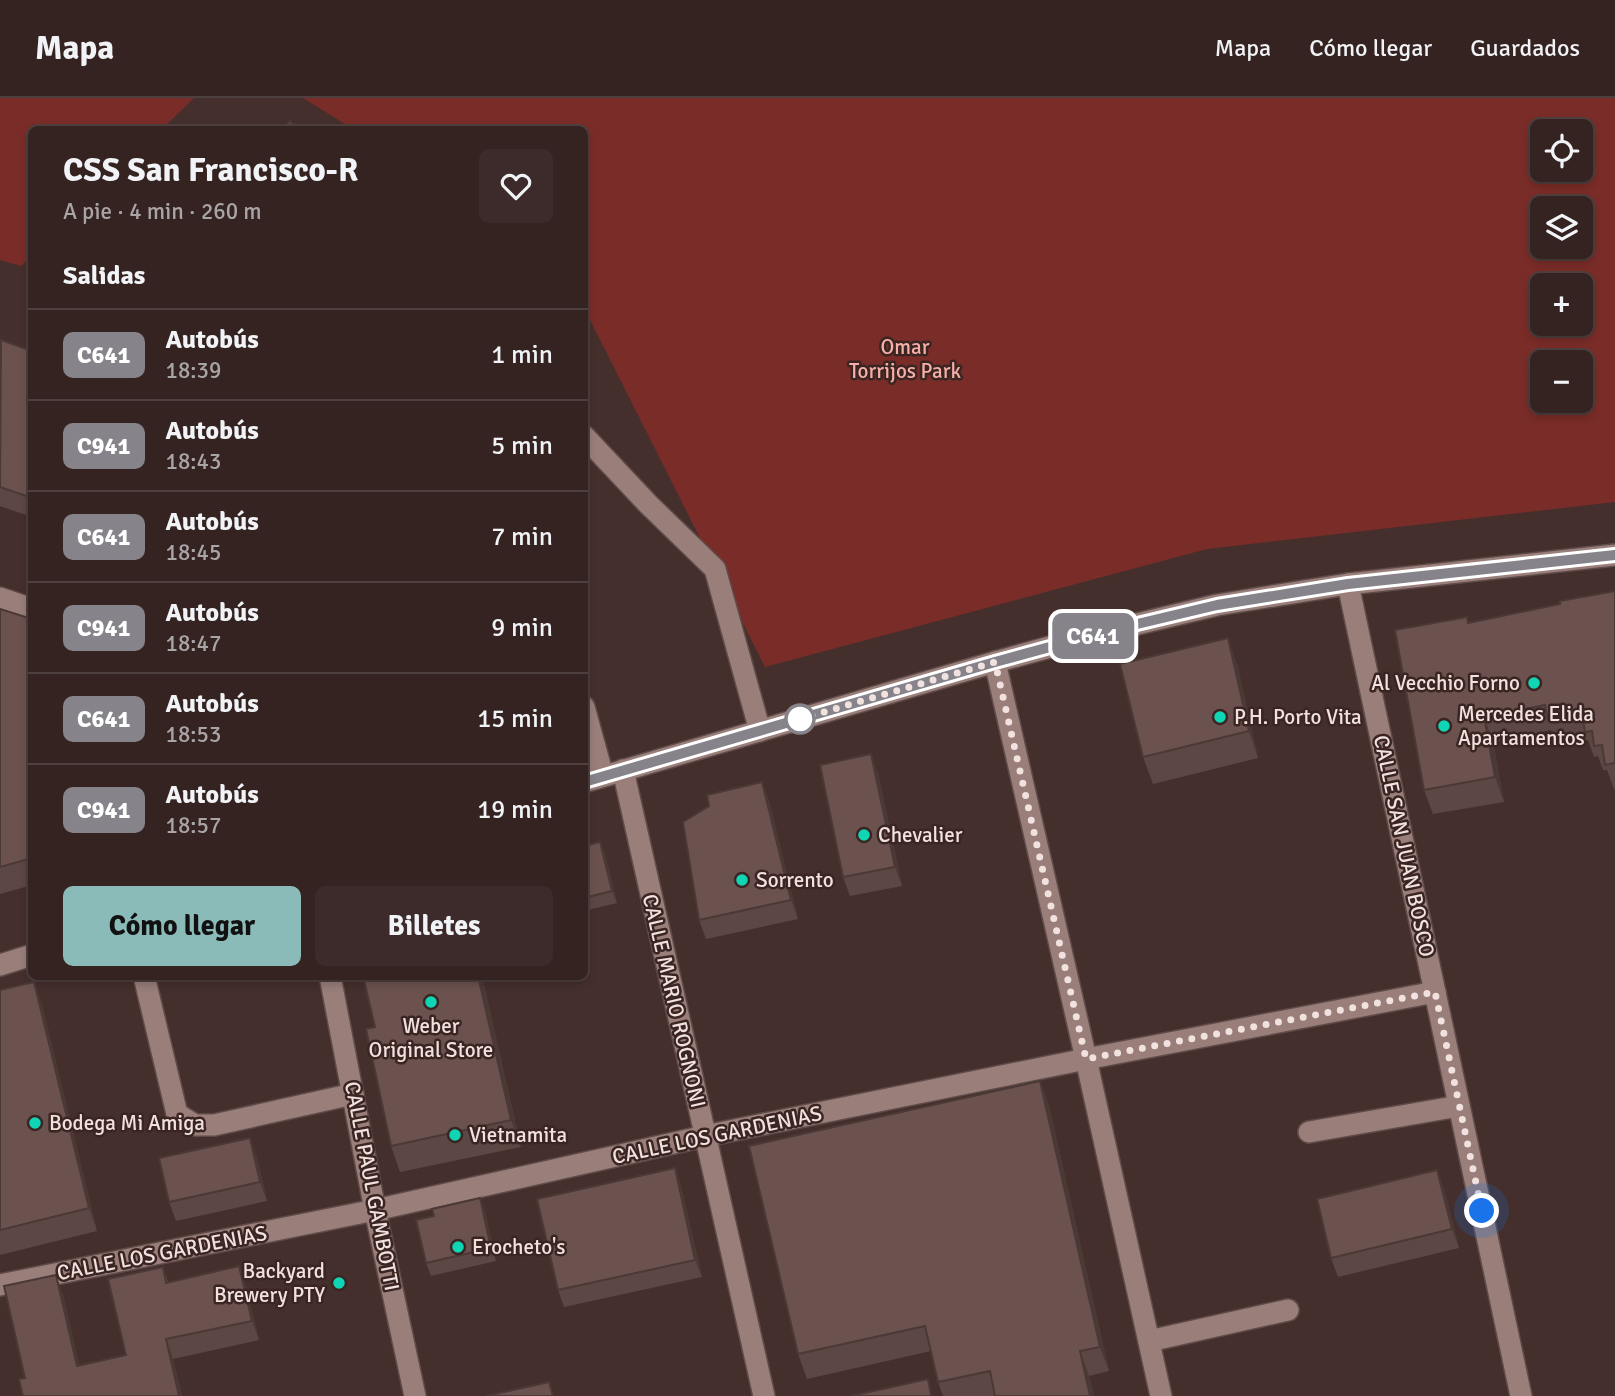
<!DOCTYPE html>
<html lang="es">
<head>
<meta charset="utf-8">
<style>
  :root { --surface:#342321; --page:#3c2b2a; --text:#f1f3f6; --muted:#a9a4a5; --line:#4e403f; --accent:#8bbbb9 }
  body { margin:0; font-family:Signika,sans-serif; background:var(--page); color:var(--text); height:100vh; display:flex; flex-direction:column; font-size:26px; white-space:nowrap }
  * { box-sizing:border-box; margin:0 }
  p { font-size:23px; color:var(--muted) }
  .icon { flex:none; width:38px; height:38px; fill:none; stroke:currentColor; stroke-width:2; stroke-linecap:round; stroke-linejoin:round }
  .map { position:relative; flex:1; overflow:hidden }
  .details { position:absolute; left:28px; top:28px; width:560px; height:854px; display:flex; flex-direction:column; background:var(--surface); border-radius:10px; box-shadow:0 4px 10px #0003,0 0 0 2px var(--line) }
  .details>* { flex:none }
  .badge { padding:0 14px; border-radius:10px; font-size:24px; line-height:46px }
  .fabs { position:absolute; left:1530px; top:21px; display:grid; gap:14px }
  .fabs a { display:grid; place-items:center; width:63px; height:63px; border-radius:10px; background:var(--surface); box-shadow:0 4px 10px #0003,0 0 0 2px var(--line); font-size:35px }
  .you { position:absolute; width:35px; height:35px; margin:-18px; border:5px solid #fff; border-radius:50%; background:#1a73e8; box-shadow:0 0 0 10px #1a73e833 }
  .map>.badge { position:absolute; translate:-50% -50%; box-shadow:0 0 0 4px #fff }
  h2 { padding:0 35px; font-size:26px; line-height:63px }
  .round { display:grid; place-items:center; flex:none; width:74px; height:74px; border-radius:10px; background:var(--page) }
  .headline { display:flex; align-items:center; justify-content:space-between; height:119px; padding:0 35px }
  h1 { font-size:33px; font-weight:700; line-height:52px }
  .primary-button { display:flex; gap:14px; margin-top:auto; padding:14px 35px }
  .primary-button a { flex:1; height:80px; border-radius:10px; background:var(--accent); color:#111; font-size:28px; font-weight:700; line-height:80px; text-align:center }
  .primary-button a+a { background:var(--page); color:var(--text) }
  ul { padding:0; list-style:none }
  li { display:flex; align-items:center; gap:21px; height:91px; padding:0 35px; border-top:2px solid var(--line) }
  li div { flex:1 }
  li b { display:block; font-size:26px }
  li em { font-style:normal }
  li .badge { min-width:77px; font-weight:700; text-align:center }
  header { display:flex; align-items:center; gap:42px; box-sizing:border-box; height:98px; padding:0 35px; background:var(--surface); border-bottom:2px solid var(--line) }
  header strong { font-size:33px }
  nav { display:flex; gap:38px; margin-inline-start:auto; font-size:24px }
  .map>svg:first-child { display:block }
  .green { fill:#7a2c28; fill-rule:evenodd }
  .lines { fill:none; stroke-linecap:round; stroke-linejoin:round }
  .minor-casing { stroke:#5e4b49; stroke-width:24 }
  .minor { stroke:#997e7a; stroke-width:21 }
  .wall { fill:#5c4744 }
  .shaded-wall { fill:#4b3937 }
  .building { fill:#6b524f; stroke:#4b3937; stroke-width:2 }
  .line-casing { stroke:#fff; stroke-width:16 }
  .line { stroke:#87838a; stroke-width:10 }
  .walk { stroke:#f1e2e0; stroke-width:7; stroke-dasharray:0 12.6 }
  .poi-dot { fill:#10d5b4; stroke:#3b2522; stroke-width:2.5 }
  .stop-dot { fill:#fff; stroke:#87838a; stroke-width:3.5 }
  .labels { text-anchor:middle; stroke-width:5; stroke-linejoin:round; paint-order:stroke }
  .park-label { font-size:21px; fill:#f6afa7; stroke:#3b2522 }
  .poi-label { font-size:21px; fill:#f1e2e0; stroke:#3b2522; text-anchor:start }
  .street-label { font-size:21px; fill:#f1e2e0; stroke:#3b2522 }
</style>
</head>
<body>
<header>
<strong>Mapa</strong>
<nav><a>Mapa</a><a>Cómo llegar</a><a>Guardados</a></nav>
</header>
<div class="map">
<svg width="1615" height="1298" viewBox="0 0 1615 1298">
  <rect width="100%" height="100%" fill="#452f2c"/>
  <g class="green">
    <path d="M 0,0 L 194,0 L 162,31 L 32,32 L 31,158 L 21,168 L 0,162 Z"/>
    <path d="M 303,0 L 1615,0 L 1615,404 L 1207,451 L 765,569 L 585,212 L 584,32 L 353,31 ZM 1542,33 L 1580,33 L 1580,72 L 1542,72 ZM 1542,110 L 1580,110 L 1580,149 L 1542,149 ZM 1542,187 L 1580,187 L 1580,226 L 1542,226 ZM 1542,264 L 1580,264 L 1580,303 L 1542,303 Z"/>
  </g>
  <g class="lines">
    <defs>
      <g id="minor">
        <path d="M 584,338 L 648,406 L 715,471 L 760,633"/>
        <path d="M 1348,486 L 1521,1298"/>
        <path d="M 0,500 L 32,511"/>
        <path d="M 995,564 L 1086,961 L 1161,1298"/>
        <path d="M 584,609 L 603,678"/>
        <path d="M 623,672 L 764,1298"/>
        <path d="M 584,684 L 995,564 L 1112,532 L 1217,507 L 1348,486 L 1615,457"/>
        <path d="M 0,867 L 32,857"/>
        <path d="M 144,878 L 177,1016 L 195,1027 L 214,1027 L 353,996"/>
        <path d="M 330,878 L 375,1112 L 415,1298"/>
        <path d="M 1309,1034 L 1459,1008"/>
        <path d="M 0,1187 L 375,1112 L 705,1038 L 1086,961 L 1435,894"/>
        <path d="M 1149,1243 L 1288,1212"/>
      </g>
    </defs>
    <use href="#minor" class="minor-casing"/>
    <use href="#minor" class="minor"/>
  </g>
  <g class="wall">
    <path d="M 0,244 L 32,253 L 32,419 L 0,408 Z"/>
    <path d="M 1615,493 L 1615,691 L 1614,691 L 1607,672 L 1603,672 L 1598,658 L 1594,659 L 1588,642 L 1557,648 L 1551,632 L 1493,644 L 1504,704 L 1433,716 L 1424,692 L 1467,519 L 1469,525 L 1560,506 Z"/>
    <path d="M 0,511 L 32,521 L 32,787 L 0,796 Z"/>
    <path d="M 1237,566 L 1258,660 L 1153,686 L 1143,659 Z"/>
    <path d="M 878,675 L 902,788 L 850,798 L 843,779 Z"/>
    <path d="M 762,684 L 769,703 L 798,821 L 706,841 L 699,822 Z"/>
    <path d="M 600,744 L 605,756 L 617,805 L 584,813 L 584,748 Z"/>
    <path d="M 482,878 L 521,1049 L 400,1074 L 391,1048 L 375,929 Z"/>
    <path d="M 0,892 L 42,907 L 97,1133 L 0,1157 Z"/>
    <path d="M 1040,983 L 1049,1008 L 1109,1273 L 1089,1278 L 1094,1298 L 943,1298 L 938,1284 L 931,1253 L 807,1281 L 798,1256 Z"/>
    <path d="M 257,1059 L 267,1103 L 176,1123 L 169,1104 Z"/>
    <path d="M 675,1070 L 681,1088 L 702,1179 L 564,1209 L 558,1192 Z"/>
    <path d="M 1444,1091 L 1459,1150 L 1338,1179 L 1331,1160 Z"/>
    <path d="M 485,1113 L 496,1163 L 431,1178 L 426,1165 L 434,1118 Z"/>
    <path d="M 163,1169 L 168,1184 L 246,1188 L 259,1242 L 173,1261 L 182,1298 L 23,1298 L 25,1280 L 63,1196 L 79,1267 L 126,1257 Z"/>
  </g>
  <g class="shaded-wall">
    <path d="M 1228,540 L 1237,566 L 1258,660 L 1249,633 Z"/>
    <path d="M 1484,619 L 1493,644 L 1504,704 L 1495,679 Z"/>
    <path d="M 871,656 L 878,675 L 902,788 L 895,769 Z"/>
    <path d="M 762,684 L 769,703 L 798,821 L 791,802 Z"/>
    <path d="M 600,744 L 605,756 L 617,805 L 612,793 Z"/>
    <path d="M 478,878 L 482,878 L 521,1049 L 511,1022 Z"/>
    <path d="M 34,884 L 42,907 L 97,1133 L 89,1110 Z"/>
    <path d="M 1040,983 L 1049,1008 L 1109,1273 L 1100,1249 Z"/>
    <path d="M 250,1040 L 257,1059 L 267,1103 L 260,1084 Z"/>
    <path d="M 675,1070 L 681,1088 L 702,1179 L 695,1162 Z"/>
    <path d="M 1437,1072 L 1444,1091 L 1459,1150 L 1452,1131 Z"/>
    <path d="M 480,1100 L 485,1113 L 496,1163 L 491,1150 Z"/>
    <path d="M 239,1168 L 246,1188 L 259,1242 L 252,1223 Z"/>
    <path d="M 56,1177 L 63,1196 L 84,1288 L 77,1268 Z"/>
    <path d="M 166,1241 L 173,1261 L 182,1298 L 179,1298 Z"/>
    <path d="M 1080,1253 L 1089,1278 L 1094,1298 L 1090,1298 Z"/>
  </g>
  <g class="building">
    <path d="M 290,23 L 298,32 L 281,32 Z"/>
    <path d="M 1,242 L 32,253 L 32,400 L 0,389 Z"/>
    <path d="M 1615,493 L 1615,665 L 1605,667 L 1602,647 L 1594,648 L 1592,633 L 1585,634 L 1582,616 L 1548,623 L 1545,607 L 1484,619 L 1495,679 L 1424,692 L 1395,532 L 1467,519 L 1468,525 L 1560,506 L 1560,503 Z"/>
    <path d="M 0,511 L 32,521 L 32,760 L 0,769 Z"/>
    <path d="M 1228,540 L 1249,633 L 1143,659 L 1120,566 Z"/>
    <path d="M 871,656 L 895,769 L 843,779 L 820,667 Z"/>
    <path d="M 762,684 L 791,802 L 699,822 L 683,724 L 709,708 L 707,697 Z"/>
    <path d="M 600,744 L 612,793 L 584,800 L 584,748 Z"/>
    <path d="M 363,878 L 478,878 L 511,1022 L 391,1048 L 366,931 L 375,929 Z"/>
    <path d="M 34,884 L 89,1110 L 0,1132 L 0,892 Z"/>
    <path d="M 1040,983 L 1100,1249 L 1080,1253 L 1090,1298 L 995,1298 L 990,1273 L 938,1284 L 925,1228 L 798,1256 L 749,1048 Z"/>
    <path d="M 250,1040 L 260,1084 L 169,1104 L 159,1060 Z"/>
    <path d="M 675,1070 L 695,1162 L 558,1192 L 537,1101 Z"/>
    <path d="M 1437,1072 L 1452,1131 L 1331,1160 L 1317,1101 Z"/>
    <path d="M 480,1100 L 491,1150 L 426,1165 L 416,1122 L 434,1118 L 432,1111 Z"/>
    <path d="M 239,1168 L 252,1223 L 166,1241 L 179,1298 L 23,1298 L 19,1281 L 25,1280 L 4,1188 L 56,1177 L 77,1268 L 126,1257 L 108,1181 L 163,1169 L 166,1185 Z"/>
    <path d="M 928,1281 L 931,1298 L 851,1298 Z"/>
    <path d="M 549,1284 L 553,1298 L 486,1298 Z"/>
  </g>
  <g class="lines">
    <defs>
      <path id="line" d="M 584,684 L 995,564 L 1112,532 L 1217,507 L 1348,486 L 1615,457"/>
    </defs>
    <use href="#line" class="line-casing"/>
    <use href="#line" class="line"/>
    <path class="walk" d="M 800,621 L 995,564 L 1086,961 L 1435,894 L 1482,1113"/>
  </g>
  <g class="poi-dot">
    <circle cx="1534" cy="585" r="7"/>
    <circle cx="1220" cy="619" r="7"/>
    <circle cx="1444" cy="628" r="7"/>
    <circle cx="864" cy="737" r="7"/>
    <circle cx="742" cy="782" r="7"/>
    <circle cx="431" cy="904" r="7"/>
    <circle cx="35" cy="1025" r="7"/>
    <circle cx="455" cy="1037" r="7"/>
    <circle cx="458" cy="1149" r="7"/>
    <circle cx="339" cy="1185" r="7"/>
  </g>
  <circle class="stop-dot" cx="800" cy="621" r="14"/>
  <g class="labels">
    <g class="park-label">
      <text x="905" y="256">Omar<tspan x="905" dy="24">Torrijos Park</tspan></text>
    </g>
    <g class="poi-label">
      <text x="1520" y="592" text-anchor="end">Al Vecchio Forno</text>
      <text x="1458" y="623">Mercedes Elida<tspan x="1458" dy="24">Apartamentos</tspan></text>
      <text x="1234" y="626">P.H. Porto Vita</text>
      <text x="878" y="744">Chevalier</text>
      <text x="756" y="789">Sorrento</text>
      <text x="431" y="935" text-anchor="middle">Weber<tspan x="431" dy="24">Original Store</tspan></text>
      <text x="49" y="1032">Bodega Mi Amiga</text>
      <text x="469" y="1044">Vietnamita</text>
      <text x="472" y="1156">Erocheto's</text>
      <text x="325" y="1180" text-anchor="end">Backyard<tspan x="325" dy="24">Brewery PTY</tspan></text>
    </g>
    <g class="street-label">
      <text transform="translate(1404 748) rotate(78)" y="7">CALLE SAN JUAN BOSCO</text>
      <text transform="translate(674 903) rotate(77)" y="7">CALLE MARIO ROGNONI</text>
      <text transform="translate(717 1037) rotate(-12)" y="7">CALLE LOS GARDENIAS</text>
      <text transform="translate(372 1088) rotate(79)" y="7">CALLE PAUL GAMBOTTI</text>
      <text transform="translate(162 1155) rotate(-11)" y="7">CALLE LOS GARDENIAS</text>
    </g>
  </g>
</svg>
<div class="fabs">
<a><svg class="icon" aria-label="locate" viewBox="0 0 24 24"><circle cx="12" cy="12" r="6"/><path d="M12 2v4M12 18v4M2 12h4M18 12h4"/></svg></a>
<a><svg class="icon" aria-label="layers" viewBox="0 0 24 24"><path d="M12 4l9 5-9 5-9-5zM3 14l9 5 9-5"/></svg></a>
<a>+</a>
<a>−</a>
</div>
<div class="you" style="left:1482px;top:1113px"></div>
<b class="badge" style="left:1093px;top:538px;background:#87838a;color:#fff">C641</b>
<section class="details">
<div class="headline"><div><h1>CSS San Francisco-R</h1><p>A pie · 4 min · 260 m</p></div><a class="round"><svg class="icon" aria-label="heart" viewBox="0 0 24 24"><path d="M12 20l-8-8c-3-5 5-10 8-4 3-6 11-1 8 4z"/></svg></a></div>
<h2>Salidas</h2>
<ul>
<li><span class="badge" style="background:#87838a;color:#fff">C641</span><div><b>Autobús</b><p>18:39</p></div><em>1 min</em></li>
<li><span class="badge" style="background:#87838a;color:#fff">C941</span><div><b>Autobús</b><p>18:43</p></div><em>5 min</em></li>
<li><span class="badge" style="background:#87838a;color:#fff">C641</span><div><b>Autobús</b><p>18:45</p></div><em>7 min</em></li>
<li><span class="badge" style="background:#87838a;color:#fff">C941</span><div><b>Autobús</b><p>18:47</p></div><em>9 min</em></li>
<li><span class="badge" style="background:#87838a;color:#fff">C641</span><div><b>Autobús</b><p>18:53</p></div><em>15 min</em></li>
<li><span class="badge" style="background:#87838a;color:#fff">C941</span><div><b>Autobús</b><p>18:57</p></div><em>19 min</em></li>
</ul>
<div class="primary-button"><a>Cómo llegar</a><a>Billetes</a></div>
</section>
</div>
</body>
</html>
